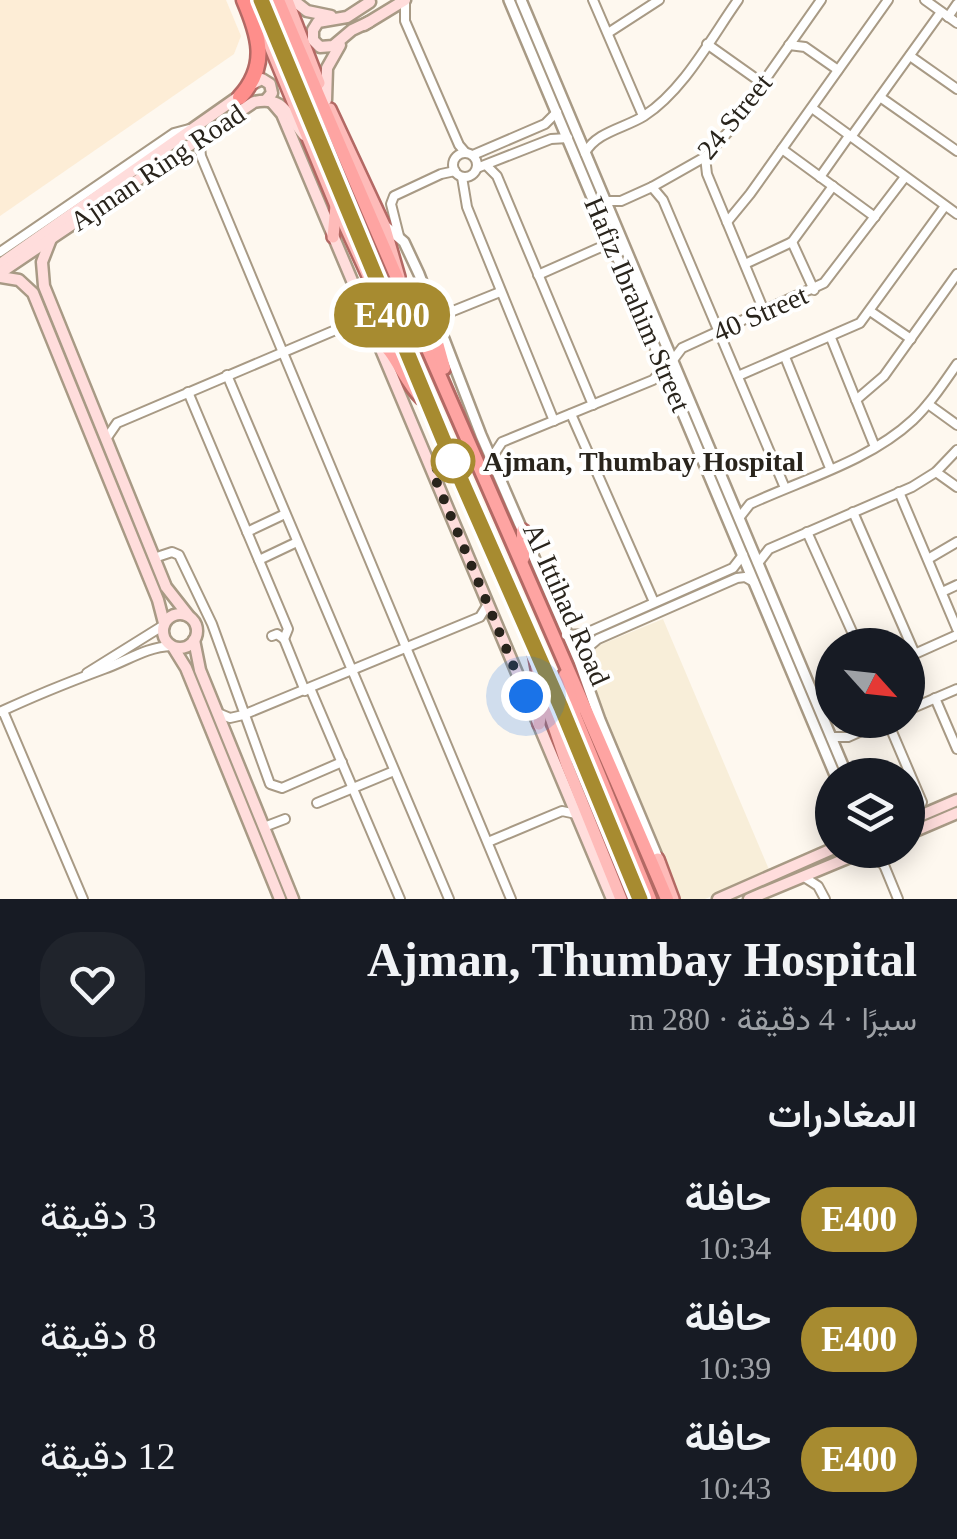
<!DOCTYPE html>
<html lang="ar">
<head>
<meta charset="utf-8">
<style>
  :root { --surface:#171b24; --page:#20242c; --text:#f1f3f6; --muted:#9ea1a6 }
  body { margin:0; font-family:"Times New Roman",Vazirmatn,serif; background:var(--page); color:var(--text); direction:rtl; height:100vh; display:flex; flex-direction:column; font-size:38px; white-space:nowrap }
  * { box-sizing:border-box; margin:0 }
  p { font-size:32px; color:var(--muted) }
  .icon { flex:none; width:55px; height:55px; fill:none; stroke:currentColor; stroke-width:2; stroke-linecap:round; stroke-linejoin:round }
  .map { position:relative; height:899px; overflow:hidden; direction:ltr }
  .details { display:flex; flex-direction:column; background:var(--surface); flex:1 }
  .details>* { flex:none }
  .badge { padding:0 20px; border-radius:32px; font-size:35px; line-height:65px }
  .needle { width:65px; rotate:117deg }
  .tools { position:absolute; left:815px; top:628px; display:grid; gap:20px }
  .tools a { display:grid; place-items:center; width:110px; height:110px; border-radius:50%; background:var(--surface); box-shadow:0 5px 25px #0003; font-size:50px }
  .you { position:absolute; width:50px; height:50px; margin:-25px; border:8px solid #fff; border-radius:50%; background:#1a73e8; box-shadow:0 0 0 15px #1a73e833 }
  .map>.badge { position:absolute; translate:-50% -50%; box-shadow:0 0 0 5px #fff }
  h2 { padding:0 40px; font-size:38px; line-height:90px }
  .round { display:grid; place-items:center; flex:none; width:105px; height:105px; border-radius:40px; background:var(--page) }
  .headline { display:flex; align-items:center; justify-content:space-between; height:170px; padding:0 40px }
  h1 { font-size:48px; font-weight:600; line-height:75px }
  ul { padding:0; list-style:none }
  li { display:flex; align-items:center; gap:30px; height:120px; padding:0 40px }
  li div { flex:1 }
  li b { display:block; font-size:38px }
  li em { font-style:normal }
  li .badge { min-width:110px; font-weight:700; text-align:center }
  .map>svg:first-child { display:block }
  .built { fill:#fdedd6 }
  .medical { fill:#f8eed9 }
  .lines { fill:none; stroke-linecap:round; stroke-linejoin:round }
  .minor-casing { stroke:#a89a85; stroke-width:12 }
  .tertiary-casing { stroke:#a89a85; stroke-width:14 }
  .secondary-casing { stroke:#a89a85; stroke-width:15 }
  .primary-casing { stroke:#b36964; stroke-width:16 }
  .trunk-casing { stroke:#b36964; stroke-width:18 }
  .motorway-casing { stroke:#b36964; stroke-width:19 }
  .minor { stroke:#fff; stroke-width:8 }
  .tertiary { stroke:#fff; stroke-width:9 }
  .secondary { stroke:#ffdddc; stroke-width:10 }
  .primary { stroke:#febbb9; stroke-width:11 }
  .trunk { stroke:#fea4a2; stroke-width:12 }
  .motorway { stroke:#fe8e8b; stroke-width:14 }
  .line-casing { stroke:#fff; stroke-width:22 }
  .line { stroke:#a78b30; stroke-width:15 }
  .walk { stroke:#29241c; stroke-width:10; stroke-dasharray:0 18 }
  .stop-dot { fill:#fff; stroke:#a78b30; stroke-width:5 }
  .labels { text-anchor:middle; stroke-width:8; stroke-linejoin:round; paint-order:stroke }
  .street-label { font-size:28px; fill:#29241c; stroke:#fff }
  .stop-label { font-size:28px; font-weight:bold; fill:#29241c; stroke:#fff; text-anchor:start }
</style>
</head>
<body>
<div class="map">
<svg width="957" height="899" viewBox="0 0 957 899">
  <rect width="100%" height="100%" fill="#fef8ef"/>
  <path class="built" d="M 0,0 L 226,0 L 241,36 L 234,54 L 0,216 Z"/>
  <path class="medical" d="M 663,619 L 770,872 L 705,899 L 670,899 L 567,663 L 573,656 Z"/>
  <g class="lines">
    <defs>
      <g id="minor">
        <path d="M 405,0 L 405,21 L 459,145 L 465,152"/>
        <path d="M 593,0 L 643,116"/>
        <path d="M 925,0 L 957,23"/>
        <path d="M 948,17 L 957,4"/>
        <path d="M 608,33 L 659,0"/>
        <path d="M 707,44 L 762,83"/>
        <path d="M 789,45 L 805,47 L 838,70"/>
        <path d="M 910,56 L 957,89"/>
        <path d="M 880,97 L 957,151"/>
        <path d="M 812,108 L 957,214"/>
        <path d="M 851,137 L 941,12"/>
        <path d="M 199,138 L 201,156 L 511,899"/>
        <path d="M 782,149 L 875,217"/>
        <circle cx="465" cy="165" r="12"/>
        <path d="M 585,153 C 596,132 625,128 644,116 C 684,90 711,38 738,0"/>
        <path d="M 473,155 L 545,124 L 557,112"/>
        <path d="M 705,157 L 707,174 L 764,311"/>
        <path d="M 487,166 L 497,176 L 593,405"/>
        <path d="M 477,168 L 551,139 L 568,138"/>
        <path d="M 462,177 L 467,207 L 554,421"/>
        <path d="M 820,177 L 849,136"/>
        <path d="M 652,187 L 663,200 L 785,488"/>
        <path d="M 605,201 L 621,201 L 652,187 L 705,157 L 729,131 L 821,0"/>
        <path d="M 727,222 L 750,194 L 888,0"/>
        <path d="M 399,236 L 391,204 L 394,196 L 441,174 L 455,171"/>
        <path d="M 792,242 L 814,290"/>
        <path d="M 0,252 L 174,133 L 189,129"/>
        <path d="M 745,264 L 792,242 L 833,186"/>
        <path d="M 538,275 L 601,247 L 616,250"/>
        <path d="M 870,311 L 911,339"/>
        <path d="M 437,328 L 448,313 L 500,292"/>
        <path d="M 831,338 L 875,447"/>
        <path d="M 785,357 L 830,468"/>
        <path d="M 673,360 L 682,348 L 824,283 L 905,177"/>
        <path d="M 227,375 L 449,899"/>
        <path d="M 738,376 L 860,323 L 945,206"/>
        <path d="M 188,392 L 288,629 L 284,639"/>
        <path d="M 856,400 L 884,376 L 957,274"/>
        <path d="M 928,404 L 957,425"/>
        <path d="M 571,414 L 654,602"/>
        <path d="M 106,439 L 117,423 L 352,323 L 371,327"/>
        <path d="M 491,459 L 502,442 L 653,380 L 664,368"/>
        <path d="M 936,472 L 957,487"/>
        <path d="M 899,492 L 957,629"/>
        <path d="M 853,512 L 915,654"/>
        <path d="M 739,518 L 750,504 C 804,479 869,461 913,420 C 930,404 943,384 957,364"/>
        <path d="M 247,532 L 285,514"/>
        <path d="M 807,532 L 858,645"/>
        <path d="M 154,558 L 172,552 L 179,555 L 212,624 L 270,784 L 282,788 L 342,762"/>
        <path d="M 928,559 L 957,542"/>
        <path d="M 259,560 L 297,542"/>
        <path d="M 758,563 L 769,549 L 912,487 L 936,472 L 957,450"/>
        <path d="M 942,592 L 957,585"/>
        <path d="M 566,635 L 584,634 L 733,568 L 743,555"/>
        <path d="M 272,636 L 277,634 L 284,639 L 305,691"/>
        <path d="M 908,657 L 957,635"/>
        <path d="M 579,661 L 585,650 L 598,639 L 737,578 L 745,577 L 754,582"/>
        <path d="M 87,673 L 164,625"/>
        <path d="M 310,688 L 400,899"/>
        <path d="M 935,698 L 957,749"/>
        <path d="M 818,706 L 832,690"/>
        <path d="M 908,710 L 957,689"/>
        <path d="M 3,711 L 83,899"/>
        <path d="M 0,712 C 34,696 69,682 104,669 C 127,661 146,647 171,646"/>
        <path d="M 218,713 L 230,718 L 243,715 L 480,617 L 488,604"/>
        <path d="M 887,720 L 922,802 L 916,817"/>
        <path d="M 831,737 L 848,737 L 886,720"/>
        <path d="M 317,803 L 394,771"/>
        <path d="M 264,827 L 285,819"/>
        <path d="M 488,842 L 562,811 L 576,814"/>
        <path d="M 866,851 L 884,865 L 898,899"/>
        <path d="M 884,865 L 885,850"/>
        <path d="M 804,877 L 818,886 L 825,899"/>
      </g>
      <g id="tertiary">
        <path d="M 509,0 L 835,775"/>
        <path d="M 521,0 L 847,775"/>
        <path d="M 384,225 L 404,242 L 419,274 L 481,435 L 579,661 L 600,720 L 660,863"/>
      </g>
      <g id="secondary">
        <path d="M 293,0 L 307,11 L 331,16"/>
        <path d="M 369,22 L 352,30 L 333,46 L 320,47 L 313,40 L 313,30 L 318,22 L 347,17 L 370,2"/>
        <path d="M 364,25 L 405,0"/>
        <path d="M 254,83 L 262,79 L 270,84 L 272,93 L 266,100"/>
        <path d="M 270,100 L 282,114 L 612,899"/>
        <path d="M 326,100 L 327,68 L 340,45"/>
        <path d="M 51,239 L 42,262 L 44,286 L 166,587 L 188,615"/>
        <path d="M 0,264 L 245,92"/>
        <path d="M 0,273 L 254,102 C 284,95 288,116 304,135"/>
        <path d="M 0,277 L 19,280 L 33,293 L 158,600 L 164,623"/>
        <circle cx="180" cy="631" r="17"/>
        <path d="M 194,640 L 200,670 L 293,899"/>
        <path d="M 173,647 L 186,668 L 280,899"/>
        <path d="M 908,821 L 957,800"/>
        <path d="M 908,834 L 957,813"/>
        <path d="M 718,899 L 832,849"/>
        <path d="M 749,899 L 867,850"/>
      </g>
      <g id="primary">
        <path d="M 251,0 L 336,206 L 373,287 L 385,298"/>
        <path d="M 287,0 L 319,83"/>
        <path d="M 330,109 L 384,225 L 399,277"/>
        <path d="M 333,237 L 336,206"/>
        <path d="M 534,652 L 540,685 L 567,765 L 621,899"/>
        <path d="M 539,724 L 543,701"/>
        <path d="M 658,859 L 673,899"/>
      </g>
      <g id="trunk">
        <path d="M 262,0 L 443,439 L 561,707 L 640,899"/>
        <path d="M 278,0 C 404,301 539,598 667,899"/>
        <path d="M 437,328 L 437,343 L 444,368"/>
        <path d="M 376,337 C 397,352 403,380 422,398"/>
        <path d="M 523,558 L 523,531"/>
        <path d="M 565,675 L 575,716 L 650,899"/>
      </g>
      <path id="motorway" d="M 240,97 C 269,65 259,35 244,0"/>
    </defs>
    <use href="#minor" class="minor-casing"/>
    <use href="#tertiary" class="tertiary-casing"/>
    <use href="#secondary" class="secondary-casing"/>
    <use href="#primary" class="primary-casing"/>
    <use href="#trunk" class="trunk-casing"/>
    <use href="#motorway" class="motorway-casing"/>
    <use href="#minor" class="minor"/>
    <use href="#tertiary" class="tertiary"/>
    <use href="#secondary" class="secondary"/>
    <use href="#primary" class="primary"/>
    <use href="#trunk" class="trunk"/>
    <use href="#motorway" class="motorway"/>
  </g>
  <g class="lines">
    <defs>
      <path id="line" d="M 261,0 L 443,439 L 561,707 L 640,899"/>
    </defs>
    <use href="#line" class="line-casing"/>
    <use href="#line" class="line"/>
    <path class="walk" d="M 453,461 L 432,471 L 526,696"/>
  </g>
  <circle class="stop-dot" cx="453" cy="461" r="20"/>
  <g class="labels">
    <g class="street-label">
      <text transform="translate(734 116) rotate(-51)" y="10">24 Street</text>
      <text transform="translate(157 167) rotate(-34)" y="10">Ajman Ring Road</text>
      <text transform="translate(638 304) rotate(67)" y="10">Hafiz Ibrahim Street</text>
      <text transform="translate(760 313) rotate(-24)" y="10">40 Street</text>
      <text transform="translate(567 604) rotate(66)" y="10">Al Ittihad Road</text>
    </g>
    <g class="stop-label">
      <text x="483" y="471">Ajman, Thumbay Hospital</text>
    </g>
  </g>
</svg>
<div class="tools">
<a><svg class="needle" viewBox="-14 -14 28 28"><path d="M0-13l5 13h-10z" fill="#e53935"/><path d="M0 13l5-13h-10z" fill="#9ea1a6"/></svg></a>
<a><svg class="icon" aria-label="layers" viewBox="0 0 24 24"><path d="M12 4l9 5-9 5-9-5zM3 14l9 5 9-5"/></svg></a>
</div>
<div class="you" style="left:526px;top:696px"></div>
<b class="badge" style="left:392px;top:315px;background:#a78b30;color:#fff">E400</b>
</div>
<section class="details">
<div class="headline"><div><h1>Ajman, Thumbay Hospital</h1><p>سيرًا · 4 دقيقة · 280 m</p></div><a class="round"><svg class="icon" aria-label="heart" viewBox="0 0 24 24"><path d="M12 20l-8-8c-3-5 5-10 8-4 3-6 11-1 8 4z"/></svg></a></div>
<h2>المغادرات</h2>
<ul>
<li><span class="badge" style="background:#a78b30;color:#fff">E400</span><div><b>حافلة</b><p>10:34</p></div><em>3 دقيقة</em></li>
<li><span class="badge" style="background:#a78b30;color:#fff">E400</span><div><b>حافلة</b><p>10:39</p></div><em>8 دقيقة</em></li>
<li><span class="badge" style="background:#a78b30;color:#fff">E400</span><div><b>حافلة</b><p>10:43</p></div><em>12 دقيقة</em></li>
</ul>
</section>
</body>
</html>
